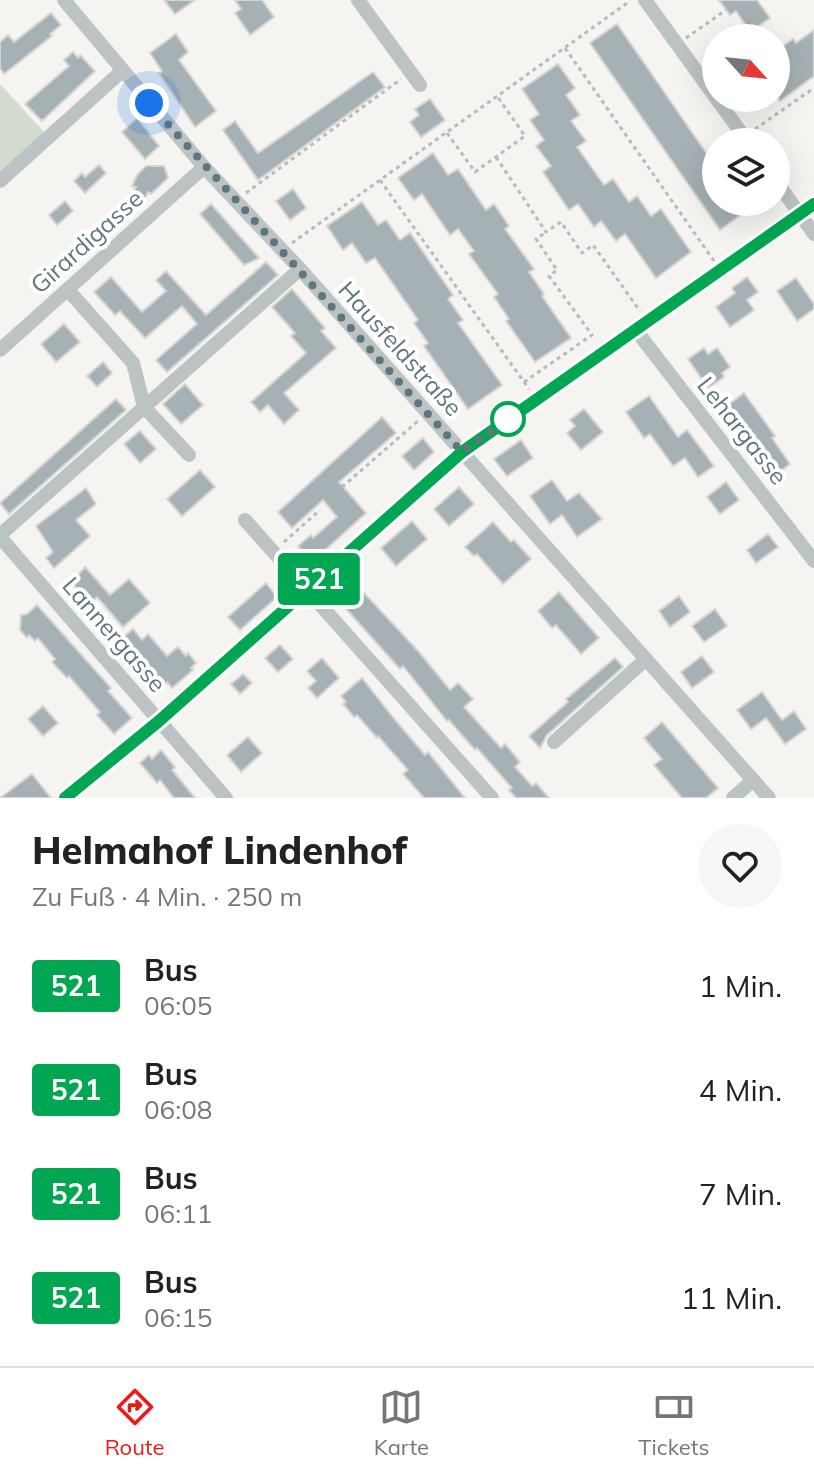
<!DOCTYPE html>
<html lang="de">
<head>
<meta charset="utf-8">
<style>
  :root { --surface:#fff; --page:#f6f6f6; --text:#222; --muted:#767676; --line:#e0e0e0; --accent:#eb1a1a }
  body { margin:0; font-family:Mulish,sans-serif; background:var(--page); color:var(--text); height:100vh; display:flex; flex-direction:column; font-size:30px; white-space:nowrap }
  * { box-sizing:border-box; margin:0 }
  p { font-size:26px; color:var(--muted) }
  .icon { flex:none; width:44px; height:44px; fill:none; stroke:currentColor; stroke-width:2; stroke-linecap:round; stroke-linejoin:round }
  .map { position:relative; height:798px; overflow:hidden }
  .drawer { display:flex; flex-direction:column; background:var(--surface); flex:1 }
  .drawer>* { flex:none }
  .badge { padding:0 16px; border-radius:6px; font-size:28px; line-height:52px }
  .needle { width:52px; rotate:117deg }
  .buttons { position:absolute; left:702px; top:24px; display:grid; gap:16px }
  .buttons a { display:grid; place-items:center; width:88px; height:88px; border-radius:50%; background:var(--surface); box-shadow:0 8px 32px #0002; font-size:40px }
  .you { position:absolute; width:40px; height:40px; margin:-20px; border:6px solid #fff; border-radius:50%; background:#1a73e8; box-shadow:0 0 0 12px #1a73e833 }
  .map>.badge { position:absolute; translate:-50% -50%; box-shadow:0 0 0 4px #fff }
  .round { display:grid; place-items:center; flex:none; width:84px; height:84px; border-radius:42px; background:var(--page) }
  .overview { display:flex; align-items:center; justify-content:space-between; height:136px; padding:0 32px }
  h1 { font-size:38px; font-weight:800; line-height:60px }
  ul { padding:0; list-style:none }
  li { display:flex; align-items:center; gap:24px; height:104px; padding:0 32px }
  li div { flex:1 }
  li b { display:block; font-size:30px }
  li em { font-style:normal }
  li .badge { min-width:88px; font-weight:700; text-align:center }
  .dock { display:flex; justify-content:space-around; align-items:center; height:112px; border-top:2px solid var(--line); background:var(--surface); font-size:22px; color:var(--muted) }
  .dock a { display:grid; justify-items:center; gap:4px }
  .dock .active { color:var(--accent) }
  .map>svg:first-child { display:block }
  .green { fill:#d5dacf }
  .building { fill:#a5b1b4; stroke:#d6d5d3; stroke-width:2 }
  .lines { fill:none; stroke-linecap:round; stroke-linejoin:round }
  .path { stroke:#b6bbbc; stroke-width:3; stroke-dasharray:4 4; stroke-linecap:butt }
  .minor { stroke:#bcc3c5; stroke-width:14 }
  .line-casing { stroke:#fff; stroke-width:18 }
  .line { stroke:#00a651; stroke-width:12 }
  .walk { stroke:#5e777d; stroke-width:8; stroke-dasharray:0 14.4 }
  .stop-dot { fill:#fff; stroke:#00a651; stroke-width:4 }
  .labels { text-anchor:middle; stroke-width:8; stroke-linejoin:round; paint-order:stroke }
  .street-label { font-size:24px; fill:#5e777d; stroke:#fff }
</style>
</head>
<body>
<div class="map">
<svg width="814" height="798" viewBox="0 0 814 798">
  <rect width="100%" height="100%" fill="#f5f4f0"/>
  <path class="green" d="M 0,84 L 45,133 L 0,174 Z"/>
  <g class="building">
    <path d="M 164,0 L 195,0 L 175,14 Z"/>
    <path d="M 235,0 L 262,0 L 274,17 L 250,35 L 235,13 L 241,9 Z"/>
    <path d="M 719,0 L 757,0 L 770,18 L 750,32 L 736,11 L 730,15 Z"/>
    <path d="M 51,13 L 61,25 L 50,34 L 52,36 L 4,74 L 0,68 L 0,42 L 8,35 L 14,42 Z"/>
    <path d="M 617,24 L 716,167 L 716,202 L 740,202 L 746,211 L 720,230 L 590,43 Z"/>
    <path d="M 814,30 L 814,76 L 780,101 L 776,95 L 776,51 L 793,39 L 796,43 Z"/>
    <path d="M 176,34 L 188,52 L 179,60 L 216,111 L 195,127 L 159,73 L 162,71 L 150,53 Z"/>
    <path d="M 73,52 L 78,58 L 80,55 L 95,71 L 42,121 L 25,104 L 69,66 L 64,60 Z"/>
    <path d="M 558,64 L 575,88 L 566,95 L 580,115 L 571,121 L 586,141 L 577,147 L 604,185 L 613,179 L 629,202 L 637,196 L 651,216 L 661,209 L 691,252 L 656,278 L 625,234 L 616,241 L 601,221 L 594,227 L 578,204 L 569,210 L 543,172 L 551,166 L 536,146 L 544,140 L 530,120 L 539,114 L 522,89 Z"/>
    <path d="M 373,72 L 385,87 L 258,180 L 223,130 L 235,121 L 258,153 Z"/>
    <path d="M 430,99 L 445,120 L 421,137 L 410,122 L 419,115 L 415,109 Z"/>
    <path d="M 137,118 L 159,146 L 145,159 L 122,132 Z"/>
    <path d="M 433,153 L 448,175 L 458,169 L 486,210 L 494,204 L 509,226 L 505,229 L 534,269 L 529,272 L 544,294 L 542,296 L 571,338 L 535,362 L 506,321 L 509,319 L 494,297 L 498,294 L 469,254 L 474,251 L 458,229 L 450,235 L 422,194 L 414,200 L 398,178 Z"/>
    <path d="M 99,165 L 106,173 L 85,193 L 74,181 L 82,173 L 85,177 Z"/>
    <path d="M 146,166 L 164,166 L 168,178 L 151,194 L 148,192 L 145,199 L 133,194 L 136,187 L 132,186 L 137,175 Z"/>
    <path d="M 293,189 L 306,208 L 290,220 L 276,201 Z"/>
    <path d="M 65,201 L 73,211 L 57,225 L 49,215 Z"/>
    <path d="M 362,202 L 378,225 L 386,220 L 400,240 L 410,233 L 453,295 L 448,299 L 463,320 L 458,323 L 502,385 L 468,409 L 424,346 L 428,343 L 414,323 L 418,320 L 375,258 L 366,263 L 352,243 L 343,250 L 327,226 Z"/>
    <path d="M 211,204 L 259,258 L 244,265 L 200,214 Z"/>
    <path d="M 266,262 L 278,275 L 167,372 L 156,360 L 197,324 L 182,306 L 145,338 L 120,311 L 115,315 L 94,292 L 111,277 L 142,312 L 166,291 L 156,280 L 166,271 L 206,315 Z"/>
    <path d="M 747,277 L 758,292 L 747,300 L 754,310 L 730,327 L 716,307 L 735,293 L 732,288 Z"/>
    <path d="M 796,278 L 814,304 L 814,309 L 797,321 L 777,291 Z"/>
    <path d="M 292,289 L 325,328 L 321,331 L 336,348 L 284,393 L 299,410 L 284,424 L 268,405 L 260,412 L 251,402 L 306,353 L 291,336 L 295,333 L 272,307 Z"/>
    <path d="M 64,324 L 80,342 L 56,362 L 41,344 Z"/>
    <path d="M 704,348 L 708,354 L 717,348 L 730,367 L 722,373 L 724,377 L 708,388 L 688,359 Z"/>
    <path d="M 103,362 L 112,373 L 97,387 L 87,376 Z"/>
    <path d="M 185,384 L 203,405 L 181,424 L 163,404 Z"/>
    <path d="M 744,393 L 775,436 L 772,438 L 790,464 L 772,477 L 759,459 L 762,456 L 751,441 L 748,443 L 724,408 Z"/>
    <path d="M 649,396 L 678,437 L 687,430 L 714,466 L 698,477 L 685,458 L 673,466 L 650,434 L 644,438 L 626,412 Z"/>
    <path d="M 116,399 L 126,410 L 9,514 L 0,503 Z"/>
    <path d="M 584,409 L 603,432 L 581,450 L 567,433 L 575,426 L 570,420 Z"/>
    <path d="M 382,417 L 396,433 L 339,482 L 366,513 L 312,562 L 298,546 L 311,535 L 313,538 L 337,517 L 323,500 L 292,528 L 278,512 Z"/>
    <path d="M 140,431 L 156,449 L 140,463 L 124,444 Z"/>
    <path d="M 423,438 L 434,452 L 414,470 L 402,456 Z"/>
    <path d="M 521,440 L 533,458 L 507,476 L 494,459 Z"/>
    <path d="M 200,470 L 215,487 L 182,516 L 167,499 Z"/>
    <path d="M 552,480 L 567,501 L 579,493 L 602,519 L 577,537 L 562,515 L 550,524 L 530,496 Z"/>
    <path d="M 726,482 L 739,500 L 720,514 L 707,497 Z"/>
    <path d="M 459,487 L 474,504 L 449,526 L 434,509 Z"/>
    <path d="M 86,488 L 96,504 L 76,520 L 90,536 L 54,568 L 46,558 L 53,552 L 36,526 Z"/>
    <path d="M 412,521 L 427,539 L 396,566 L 381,548 Z"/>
    <path d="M 493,522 L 511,542 L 514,540 L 531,559 L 503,584 L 477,554 L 474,556 L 465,547 Z"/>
    <path d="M 768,534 L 778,547 L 756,563 L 747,550 Z"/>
    <path d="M 85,567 L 110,595 L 129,579 L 150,603 L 123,627 L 97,597 L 92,602 L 71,583 Z"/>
    <path d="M 352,580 L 419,652 L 450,690 L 458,683 L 473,699 L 464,707 L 501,748 L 505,744 L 520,762 L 515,767 L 532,786 L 536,783 L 549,798 L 516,798 L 509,790 L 512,788 L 477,748 L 475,750 L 449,720 L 447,721 L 403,666 L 400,669 L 348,611 L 334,595 Z"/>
    <path d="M 266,583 L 277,597 L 240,630 L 228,617 Z"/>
    <path d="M 559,592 L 599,638 L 581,654 L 556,625 L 552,628 L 538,611 Z"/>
    <path d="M 679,596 L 690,612 L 670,627 L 659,611 Z"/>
    <path d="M 37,605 L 111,688 L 108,691 L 132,718 L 114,734 L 97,715 L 100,712 L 69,676 L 67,678 L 52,662 L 55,659 L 38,638 L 35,641 L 29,635 L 27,638 L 20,630 L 21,615 L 27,614 Z"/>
    <path d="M 715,609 L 727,626 L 704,642 L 692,626 Z"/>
    <path d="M 133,629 L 142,640 L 148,634 L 167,656 L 178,647 L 186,656 L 188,653 L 196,663 L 191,668 L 193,670 L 172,688 L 167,682 L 162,687 L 141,666 L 137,669 L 115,644 Z"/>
    <path d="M 280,645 L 293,659 L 278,672 L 265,658 Z"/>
    <path d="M 702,656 L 714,672 L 692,688 L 681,672 Z"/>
    <path d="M 322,658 L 339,678 L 317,698 L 308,688 L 316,681 L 307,671 Z"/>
    <path d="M 615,658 L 623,667 L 547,735 L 540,748 L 529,736 L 568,702 L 566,699 Z"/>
    <path d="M 243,674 L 252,683 L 240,694 L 231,684 Z"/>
    <path d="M 362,678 L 396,721 L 425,755 L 428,752 L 465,798 L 424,798 L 403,774 L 408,770 L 378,736 L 377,738 L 357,715 L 354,717 L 343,704 L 346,702 L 341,696 Z"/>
    <path d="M 762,692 L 782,720 L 794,711 L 806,729 L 785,744 L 766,718 L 751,729 L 737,710 Z"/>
    <path d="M 43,706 L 58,723 L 43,736 L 28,719 Z"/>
    <path d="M 662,722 L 718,788 L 706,798 L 682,798 L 654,765 L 662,759 L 644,738 Z"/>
    <path d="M 248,737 L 262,753 L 241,772 L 227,755 Z"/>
    <path d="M 161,750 L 175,767 L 172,770 L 195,798 L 174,798 L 160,780 L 157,783 L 140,763 L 149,755 L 152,759 Z"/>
    <path d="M 32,774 L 51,798 L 0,798 Z"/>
  </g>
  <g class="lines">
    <g class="path">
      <path d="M 686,38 L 726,10"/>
      <path d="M 565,48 L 714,261"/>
      <path d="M 755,129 L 814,88"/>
      <path d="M 447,133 L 475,172 L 525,136 L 497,96"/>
      <path d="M 496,157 L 546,232 L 561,222 L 582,253 L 593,245 L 640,311"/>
      <path d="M 380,180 L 529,389"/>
      <path d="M 246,193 L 401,79"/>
      <path d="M 292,243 L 630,1"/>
      <path d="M 524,382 L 592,335 L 549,276 L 557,270 L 536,239 L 546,232"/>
      <path d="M 342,487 L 418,421"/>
      <path d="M 284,542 L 320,510"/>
    </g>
    <g class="minor">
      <path d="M 64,0 L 204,167 L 300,269 L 769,798"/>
      <path d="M 358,0 L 420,85"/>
      <path d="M 645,0 L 716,98"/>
      <path d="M 716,98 L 748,142"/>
      <path d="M 0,181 L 122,71"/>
      <path d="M 776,181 L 814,234"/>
      <path d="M 68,290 L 133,363 L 144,407 L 189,455"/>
      <path d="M 635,329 L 814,561"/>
      <path d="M 0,350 L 204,167"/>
      <path d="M 245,520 L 492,798"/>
      <path d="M 0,535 L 300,269"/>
      <path d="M 0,537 L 226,798"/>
      <path d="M 554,742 L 646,659"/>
      <path d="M 65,798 L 159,721 L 462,452 L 814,204"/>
      <path d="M 733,798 L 753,780"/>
    </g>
  </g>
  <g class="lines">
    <defs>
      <path id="line" d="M 65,798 L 159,721 L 462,452 L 814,204"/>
    </defs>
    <use href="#line" class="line-casing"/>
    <use href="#line" class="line"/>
    <path class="walk" d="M 149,103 L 462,452 L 508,419"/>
  </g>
  <circle class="stop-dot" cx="508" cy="419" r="16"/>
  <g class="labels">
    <g class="street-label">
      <text transform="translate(87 242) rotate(-42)" y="8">Girardigasse</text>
      <text transform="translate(400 349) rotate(48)" y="8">Hausfeldstraße</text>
      <text transform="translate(742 431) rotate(52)" y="8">Lehargasse</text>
      <text transform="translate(114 635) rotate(49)" y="8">Lannergasse</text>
    </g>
  </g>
</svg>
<div class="buttons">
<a><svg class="needle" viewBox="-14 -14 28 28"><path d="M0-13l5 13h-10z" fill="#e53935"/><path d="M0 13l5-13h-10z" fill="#767676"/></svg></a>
<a><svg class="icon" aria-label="layers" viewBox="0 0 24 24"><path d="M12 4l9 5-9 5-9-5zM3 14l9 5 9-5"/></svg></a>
</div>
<div class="you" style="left:149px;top:103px"></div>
<b class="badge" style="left:319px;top:579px;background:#00a651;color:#fff">521</b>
</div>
<section class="drawer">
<div class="overview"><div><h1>Helmahof Lindenhof</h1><p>Zu Fuß · 4 Min. · 250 m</p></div><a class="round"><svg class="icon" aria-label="heart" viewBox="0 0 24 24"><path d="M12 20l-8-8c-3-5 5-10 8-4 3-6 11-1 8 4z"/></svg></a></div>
<ul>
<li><span class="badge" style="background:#00a651;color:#fff">521</span><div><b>Bus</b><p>06:05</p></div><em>1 Min.</em></li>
<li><span class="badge" style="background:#00a651;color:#fff">521</span><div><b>Bus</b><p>06:08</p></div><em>4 Min.</em></li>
<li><span class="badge" style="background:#00a651;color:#fff">521</span><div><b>Bus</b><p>06:11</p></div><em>7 Min.</em></li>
<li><span class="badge" style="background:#00a651;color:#fff">521</span><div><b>Bus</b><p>06:15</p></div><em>11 Min.</em></li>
</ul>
</section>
<nav class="dock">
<a class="active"><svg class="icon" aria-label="directions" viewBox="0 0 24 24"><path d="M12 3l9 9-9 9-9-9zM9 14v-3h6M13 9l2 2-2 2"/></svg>Route</a>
<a><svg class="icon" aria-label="map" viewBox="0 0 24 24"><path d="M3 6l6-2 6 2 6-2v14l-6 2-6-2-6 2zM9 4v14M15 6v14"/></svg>Karte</a>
<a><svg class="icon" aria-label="tickets" viewBox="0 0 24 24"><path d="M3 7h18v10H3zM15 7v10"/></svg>Tickets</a>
</nav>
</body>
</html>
